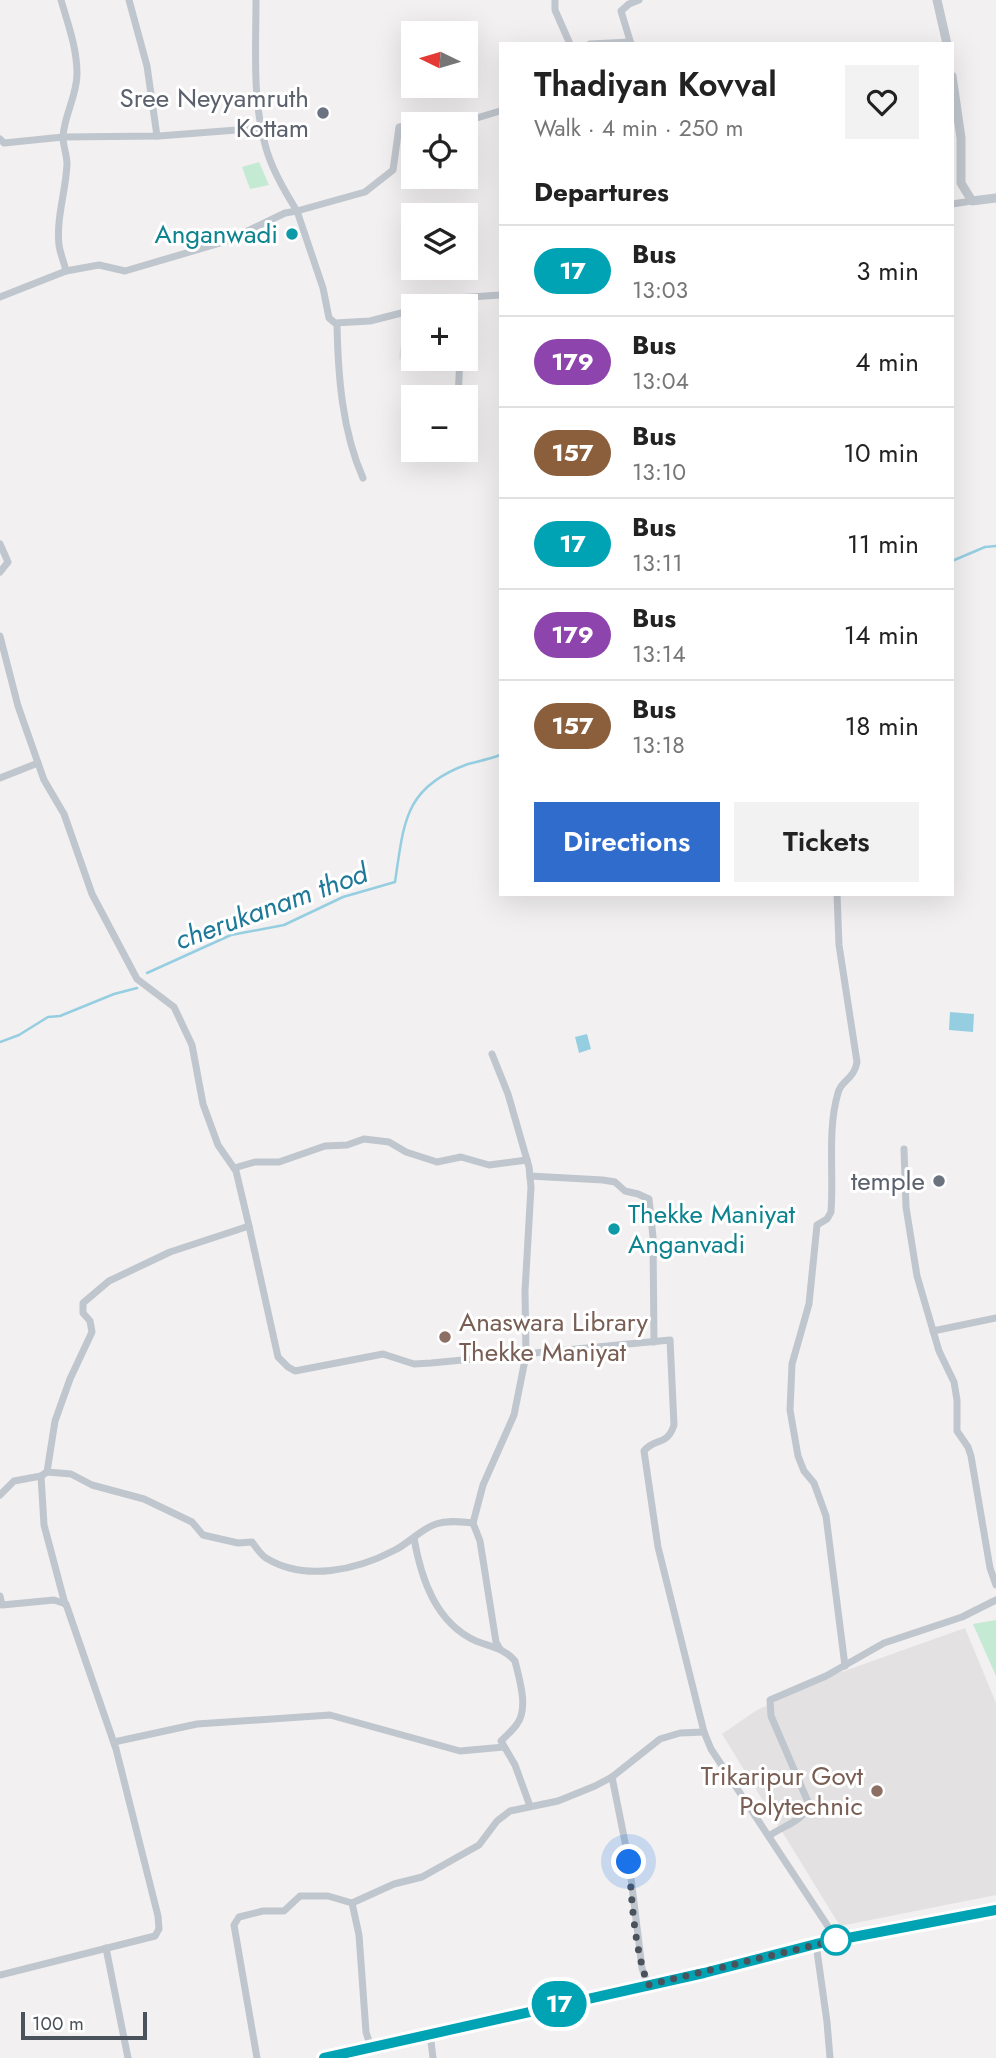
<!DOCTYPE html>
<html lang="en">
<head>
<meta charset="utf-8">
<style>
  :root { --surface:#fff; --page:#f2f2f2; --text:#222; --muted:#767676; --line:#e0e0e0; --accent:#306ccc }
  body { margin:0; font-family:Jost,sans-serif; background:var(--page); color:var(--text); height:100vh; display:flex; flex-direction:column; font-size:26px; white-space:nowrap }
  * { box-sizing:border-box; margin:0 }
  p { font-size:23px; color:var(--muted) }
  .icon { flex:none; width:38px; height:38px; fill:none; stroke:currentColor; stroke-width:2; stroke-linecap:round; stroke-linejoin:round }
  .map { position:relative; flex:1; overflow:hidden }
  .sheet { position:absolute; left:499px; top:42px; width:455px; height:854px; display:flex; flex-direction:column; background:var(--surface); border-radius:0px; box-shadow:0 7px 28px #0002 }
  .sheet>* { flex:none }
  .badge { padding:0 14px; border-radius:23px; font-size:24px; line-height:46px }
  .needle { width:46px; rotate:275deg }
  .buttons { position:absolute; left:401px; top:21px; display:grid; gap:14px }
  .buttons a { display:grid; place-items:center; width:77px; height:77px; border-radius:0px; background:var(--surface); box-shadow:0 7px 28px #0002; font-size:35px }
  .scale { position:absolute; left:21px; bottom:18px; width:126px; box-sizing:border-box; padding-left:7px; border:4px solid #4a525b; border-top:0; font-size:19px; line-height:24px; white-space:nowrap; color:#4a525b; -webkit-text-stroke:5px #fff; paint-order:stroke }
  .you { position:absolute; width:35px; height:35px; margin:-18px; border:5px solid #fff; border-radius:50%; background:#1a73e8; box-shadow:0 0 0 10px #1a73e833 }
  .map>.badge { position:absolute; translate:-50% -50%; box-shadow:0 0 0 4px #fff }
  h2 { padding:0 35px; font-size:26px; line-height:63px }
  .round { display:grid; place-items:center; flex:none; width:74px; height:74px; border-radius:0px; background:var(--page) }
  .headline { display:flex; align-items:center; justify-content:space-between; height:119px; padding:0 35px }
  h1 { font-size:33px; font-weight:600; line-height:52px }
  .action { display:flex; gap:14px; margin-top:auto; padding:14px 35px }
  .action a { flex:1; height:80px; border-radius:0px; background:var(--accent); color:#fff; font-size:28px; font-weight:600; line-height:80px; text-align:center }
  .action a+a { background:var(--page); color:var(--text) }
  ul { padding:0; list-style:none }
  li { display:flex; align-items:center; gap:21px; height:91px; padding:0 35px; border-top:2px solid var(--line) }
  li div { flex:1 }
  li b { display:block; font-size:26px }
  li em { font-style:normal }
  li .badge { min-width:77px; font-weight:700; text-align:center }
  .map>svg:first-child { display:block }
  .education { fill:#e3e1e1 }
  .green { fill:#c4ead4 }
  .water { fill:#96cee1 }
  .lines { fill:none; stroke-linecap:round; stroke-linejoin:round }
  .stream { stroke:#96cee1; stroke-width:2.5 }
  .minor { stroke:#c0c6cd; stroke-width:7 }
  .tertiary { stroke:#c0c6cd; stroke-width:9 }
  .secondary { stroke:#c0c7d1; stroke-width:10 }
  .line-casing { stroke:#fff; stroke-width:16 }
  .line { stroke:#00a3b4; stroke-width:10 }
  .walk { stroke:#4a525b; stroke-width:7; stroke-dasharray:0 12.6 }
  .worship-dot { fill:#6b7280; stroke:#fff; stroke-width:2.5 }
  .culture-dot { fill:#0f9aa8; stroke:#fff; stroke-width:2.5 }
  .education-dot { fill:#8d6e63; stroke:#fff; stroke-width:2.5 }
  .stop-dot { fill:#fff; stroke:#00a3b4; stroke-width:3.5 }
  .labels { text-anchor:middle; stroke-width:6; stroke-linejoin:round; paint-order:stroke }
  .worship-label { font-size:26px; fill:#5b616d; stroke:#fff; text-anchor:end }
  .culture-label { font-size:26px; fill:#0d838f; stroke:#fff; text-anchor:end }
  .education-label { font-size:26px; fill:#785e54; stroke:#fff; text-anchor:start }
  .water-label { font-size:28px; font-style:italic; fill:#1e7999; stroke:#fff }
</style>
</head>
<body>
<div class="map">
<svg width="996" height="2058" viewBox="0 0 996 2058">
  <rect width="100%" height="100%" fill="#f2f0f0"/>
  <g class="education">
    <path d="M 413,327 L 413,359 L 440,359 L 439,361 L 399,359 L 403,330 Z"/>
    <path d="M 965,1628 L 996,1703 L 996,1895 L 840,1926 L 722,1734 L 757,1710 L 836,1674 Z"/>
  </g>
  <g class="green">
    <path d="M 259,162 L 269,185 L 250,189 L 242,167 Z"/>
    <path d="M 996,1620 L 996,1676 L 973,1624 Z"/>
  </g>
  <g class="water">
    <path d="M 950,1012 L 974,1014 L 973,1032 L 949,1030 Z"/>
    <path d="M 587,1034 L 591,1049 L 579,1053 L 575,1037 Z"/>
  </g>
  <g class="lines">
    <g class="stream">
      <path d="M 952,561 L 985,547 L 996,546"/>
      <path d="M 147,973 L 231,935 L 284,925 L 343,897 L 395,882 C 404,822 404,787 468,764 C 479,761 490,759 500,755"/>
      <path d="M 0,1042 L 19,1035 L 48,1017 L 60,1016 L 114,994 L 137,988"/>
    </g>
    <g class="minor">
      <path d="M 61,0 C 68,24 77,48 77,74 C 77,96 64,115 63,137 C 63,146 67,155 67,164 C 66,191 56,218 59,245 C 60,253 64,262 66,271"/>
      <path d="M 129,0 L 147,66 L 157,136"/>
      <path d="M 256,0 C 256,49 252,100 266,148 C 272,170 285,192 297,211 L 365,192 L 393,170 L 399,127 L 422,120 L 429,124"/>
      <path d="M 555,0 L 555,10 L 570,44"/>
      <path d="M 590,44 L 630,42"/>
      <path d="M 631,44 L 621,11 L 629,4 L 639,0"/>
      <path d="M 457,124 L 500,111"/>
      <path d="M 0,139 L 4,143 L 63,137 L 159,136 L 261,128"/>
      <path d="M 952,204 L 972,201"/>
      <path d="M 0,297 L 66,271 L 99,265 L 125,271 L 227,241 L 285,213 L 297,211 L 323,288 L 329,318 L 335,323 L 370,321 L 413,310"/>
      <path d="M 426,306 L 457,298 L 500,295"/>
      <path d="M 337,324 C 338,375 342,431 363,478"/>
      <path d="M 458,397 L 460,359"/>
      <path d="M 0,544 L 8,562 L 0,572"/>
      <path d="M 0,636 L 18,706 L 44,780 L 64,814 L 92,894 L 137,979 L 174,1007 L 192,1045 L 203,1104 L 218,1145 L 236,1171 L 249,1226 L 170,1252 L 109,1281 L 83,1303 L 83,1313 L 90,1321 L 92,1332 L 70,1379 L 55,1421 L 47,1472 L 41,1476 L 14,1481 L 0,1495"/>
      <path d="M 0,778 L 38,763"/>
      <path d="M 837,894 L 839,945 L 857,1062 C 854,1080 841,1080 838,1093 C 827,1130 834,1173 831,1212 L 827,1219 L 817,1225 L 809,1304 L 792,1364 L 790,1410 L 798,1456 L 804,1471 L 814,1483 L 826,1516 L 845,1666"/>
      <path d="M 904,1149 L 906,1207 L 917,1276 L 939,1351 L 954,1382 L 957,1400 L 957,1431 L 968,1447 L 971,1456 L 990,1568 L 996,1585"/>
      <path d="M 234,1168 L 255,1162 L 279,1162 L 325,1146 L 347,1145 L 364,1139 L 389,1142 L 406,1152 L 437,1162 L 461,1157 L 489,1165 L 527,1160"/>
      <path d="M 530,1176 L 603,1180 L 615,1182 L 625,1191 L 638,1194 L 649,1199 L 653,1237 L 654,1342"/>
      <path d="M 249,1226 L 278,1357 L 288,1367 L 295,1371 L 383,1354 L 414,1364 L 431,1363 L 670,1340 L 674,1425 C 667,1447 655,1437 644,1451 L 658,1547 L 704,1732 L 711,1749 L 837,1940"/>
      <path d="M 933,1331 L 996,1318"/>
      <path d="M 47,1472 L 71,1474 L 92,1485 L 144,1499 L 192,1522 L 203,1535 L 238,1543 L 252,1542 C 256,1547 260,1554 266,1558 C 305,1582 357,1570 395,1550 C 409,1543 421,1529 436,1524 C 448,1520 461,1522 473,1523 L 480,1541 L 496,1642 L 500,1649"/>
      <path d="M 41,1476 L 44,1525 L 65,1604"/>
      <path d="M 473,1523 L 483,1485 L 514,1415 L 526,1355 L 525,1291 L 531,1187 L 529,1167 L 508,1094 L 492,1054"/>
      <path d="M 414,1538 C 421,1579 436,1623 476,1641 C 491,1647 504,1648 515,1661 C 519,1678 529,1708 517,1724 C 513,1730 506,1736 501,1741 L 515,1765 L 530,1806"/>
      <path d="M 0,1596 L 2,1605 L 54,1600 L 66,1604 L 116,1749 L 158,1916 L 159,1929 L 155,1936 L 0,1975"/>
      <path d="M 114,1742 L 197,1724 L 330,1715 L 460,1751 L 504,1747"/>
      <path d="M 612,1777 L 629,1862 L 642,1968 L 648,1985"/>
      <path d="M 769,1836 C 782,1826 808,1820 808,1802 L 771,1716 L 770,1700 L 826,1676 L 884,1643 L 962,1617 L 996,1600"/>
      <path d="M 816,1944 L 827,2022 L 830,2058"/>
      <path d="M 106,1948 L 128,2058"/>
      <path d="M 430,2033 L 433,2058"/>
      <path d="M 371,2048 L 366,2032 L 359,1935 L 352,1903 L 394,1884 L 422,1877 L 479,1845 L 497,1821 L 510,1811 L 558,1801 L 595,1786 L 612,1777 L 660,1739 L 680,1733 L 704,1732"/>
      <path d="M 257,2058 L 234,1925 L 239,1917 L 263,1911 L 284,1911 L 300,1896 L 328,1896 L 352,1903"/>
    </g>
    <g class="tertiary">
      <path d="M 937,0 L 947,44"/>
      <path d="M 952,76 L 961,138 L 961,183 L 972,201 L 996,198"/>
    </g>
    <path class="secondary" d="M 324,2058 L 704,1973 L 816,1944 L 996,1910"/>
  </g>
  <g class="lines">
    <defs>
      <path id="line" d="M 324,2058 L 704,1973 L 816,1944 L 996,1910"/>
    </defs>
    <use href="#line" class="line-casing"/>
    <use href="#line" class="line"/>
    <path class="walk" d="M 629,1862 C 632,1903 634,1946 648,1985 L 836,1940"/>
  </g>
  <g class="worship-dot">
    <circle cx="323" cy="113" r="7"/>
    <circle cx="939" cy="1181" r="7"/>
  </g>
  <g class="culture-dot">
    <circle cx="292" cy="234" r="7"/>
    <circle cx="614" cy="1229" r="7"/>
  </g>
  <g class="education-dot">
    <circle cx="445" cy="1337" r="7"/>
    <circle cx="877" cy="1791" r="7"/>
  </g>
  <circle class="stop-dot" cx="836" cy="1940" r="14"/>
  <g class="labels">
    <g class="worship-label">
      <text x="309" y="107">Sree Neyyamruth<tspan x="309" dy="30">Kottam</tspan></text>
      <text x="925" y="1190">temple</text>
    </g>
    <g class="culture-label">
      <text x="278" y="243">Anganwadi</text>
      <text x="628" y="1223" text-anchor="start">Thekke Maniyat<tspan x="628" dy="30">Anganvadi</tspan></text>
    </g>
    <g class="education-label">
      <text x="459" y="1331">Anaswara Library<tspan x="459" dy="30">Thekke Maniyat</tspan></text>
      <text x="863" y="1785" text-anchor="end">Trikaripur Govt<tspan x="863" dy="30">Polytechnic</tspan></text>
    </g>
    <g class="water-label">
      <text transform="translate(271 906) rotate(-20)" y="10">cherukanam thod</text>
    </g>
  </g>
</svg>
<div class="buttons">
<a><svg class="needle" viewBox="-14 -14 28 28"><path d="M0-13l5 13h-10z" fill="#e53935"/><path d="M0 13l5-13h-10z" fill="#767676"/></svg></a>
<a><svg class="icon" aria-label="locate" viewBox="0 0 24 24"><circle cx="12" cy="12" r="6"/><path d="M12 2v4M12 18v4M2 12h4M18 12h4"/></svg></a>
<a><svg class="icon" aria-label="layers" viewBox="0 0 24 24"><path d="M12 4l9 5-9 5-9-5zM3 14l9 5 9-5"/></svg></a>
<a>+</a>
<a>−</a>
</div>
<div class="scale">100 m</div>
<div class="you" style="left:629px;top:1862px"></div>
<b class="badge" style="left:559px;top:2004px;background:#00a3b4;color:#fff">17</b>
<section class="sheet">
<div class="headline"><div><h1>Thadiyan Kovval</h1><p>Walk · 4 min · 250 m</p></div><a class="round"><svg class="icon" aria-label="heart" viewBox="0 0 24 24"><path d="M12 20l-8-8c-3-5 5-10 8-4 3-6 11-1 8 4z"/></svg></a></div>
<h2>Departures</h2>
<ul>
<li><span class="badge" style="background:#00a3b4;color:#fff">17</span><div><b>Bus</b><p>13:03</p></div><em>3 min</em></li>
<li><span class="badge" style="background:#8e44ad;color:#fff">179</span><div><b>Bus</b><p>13:04</p></div><em>4 min</em></li>
<li><span class="badge" style="background:#8b5e3c;color:#fff">157</span><div><b>Bus</b><p>13:10</p></div><em>10 min</em></li>
<li><span class="badge" style="background:#00a3b4;color:#fff">17</span><div><b>Bus</b><p>13:11</p></div><em>11 min</em></li>
<li><span class="badge" style="background:#8e44ad;color:#fff">179</span><div><b>Bus</b><p>13:14</p></div><em>14 min</em></li>
<li><span class="badge" style="background:#8b5e3c;color:#fff">157</span><div><b>Bus</b><p>13:18</p></div><em>18 min</em></li>
</ul>
<div class="action"><a>Directions</a><a>Tickets</a></div>
</section>
</div>
</body>
</html>
